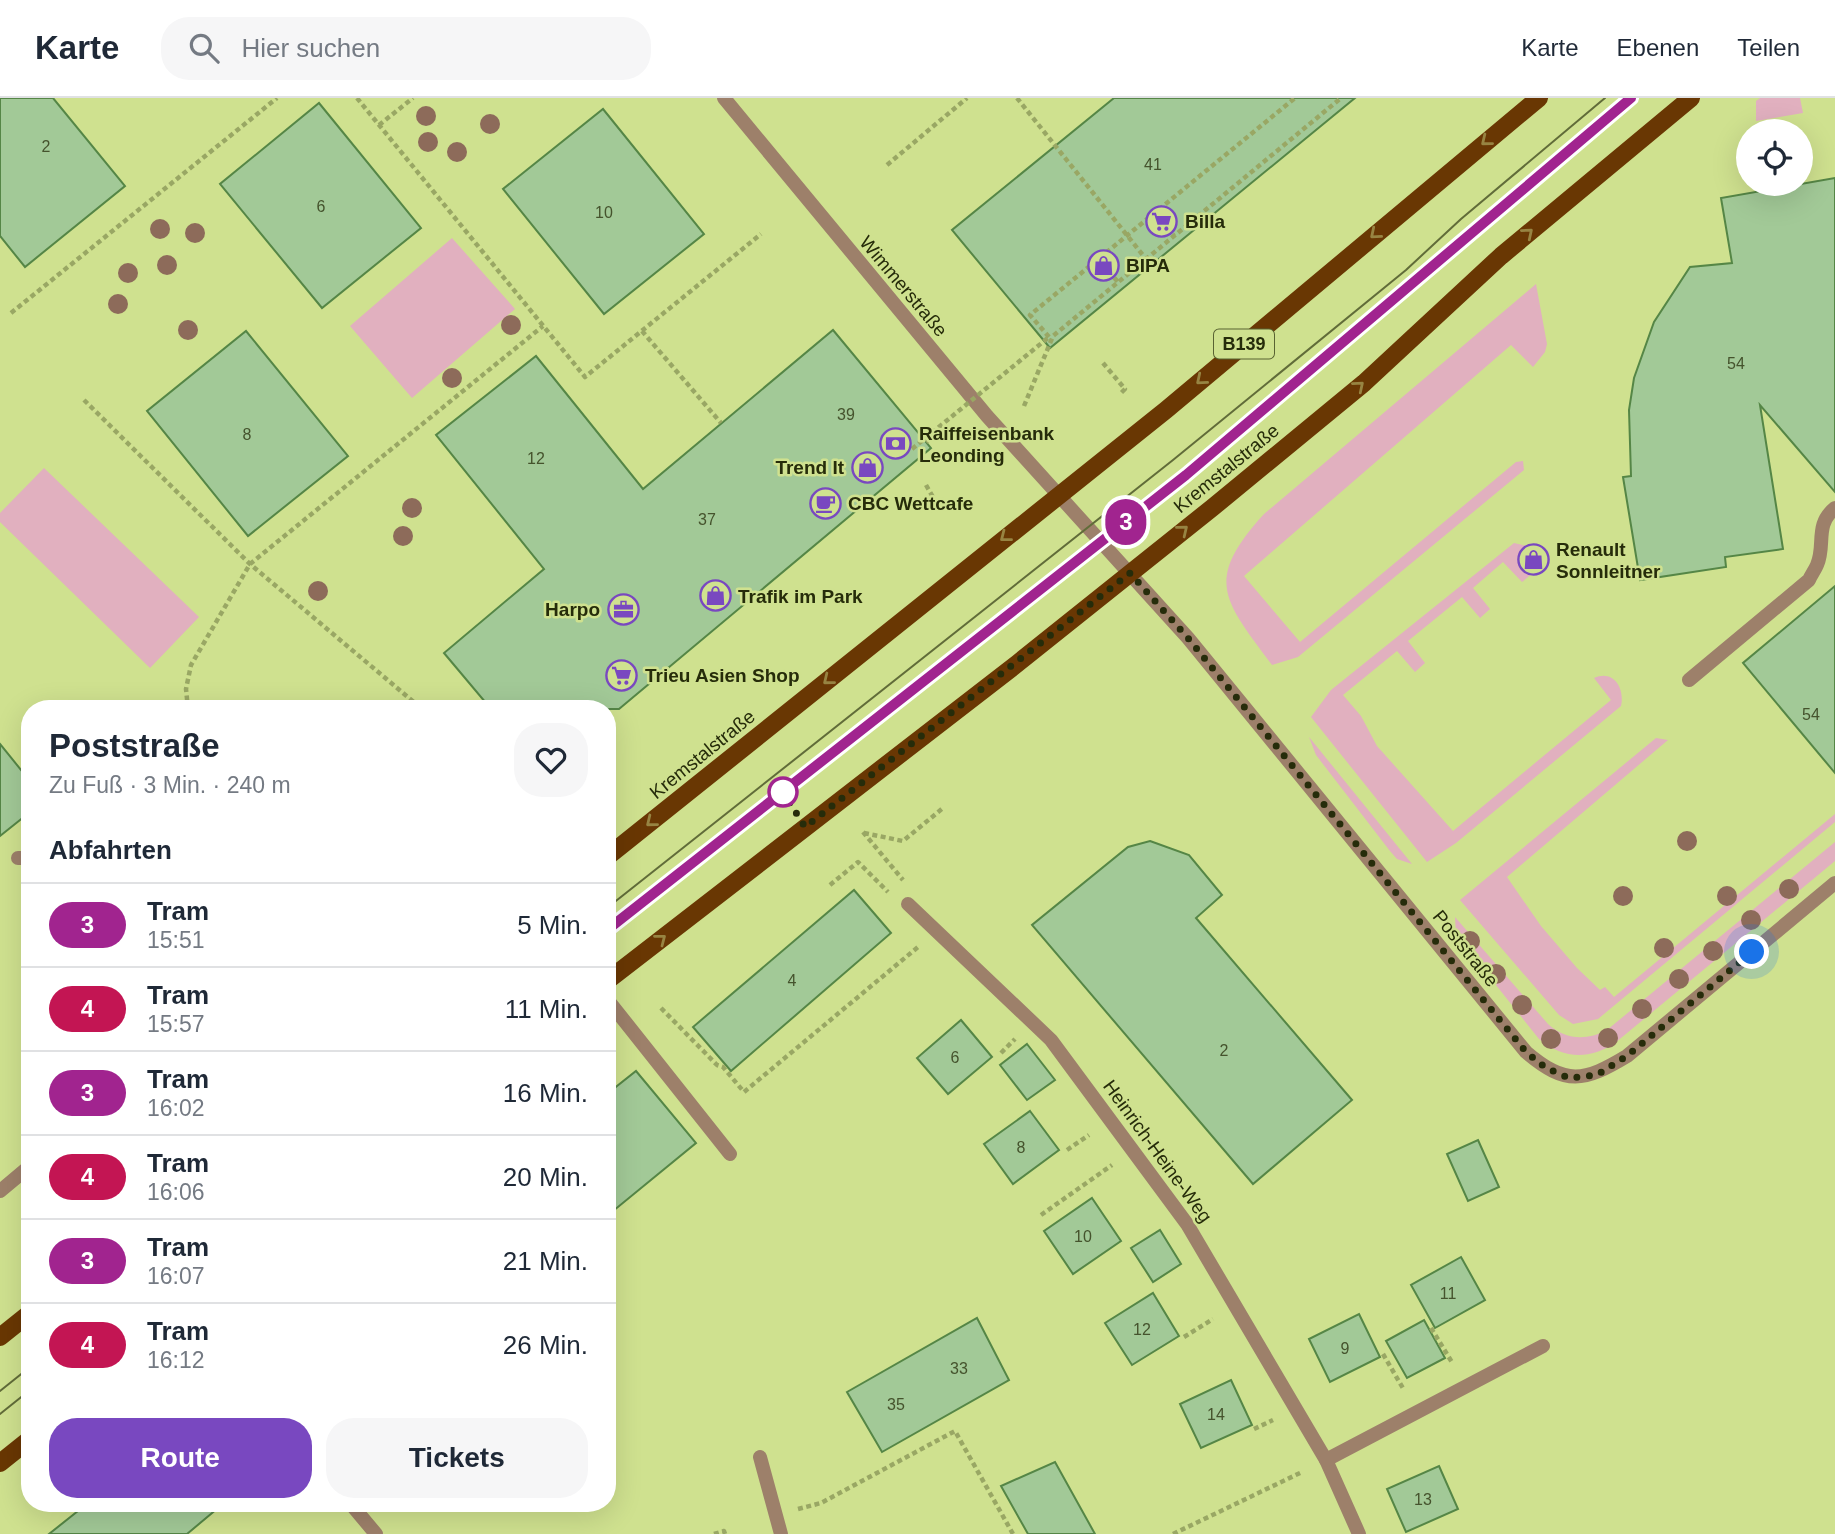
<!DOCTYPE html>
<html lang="de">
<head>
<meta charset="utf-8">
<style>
  :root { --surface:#fff; --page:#f6f6f7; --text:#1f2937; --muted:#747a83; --line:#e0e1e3; --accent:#7948c0 }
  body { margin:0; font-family:Arial,sans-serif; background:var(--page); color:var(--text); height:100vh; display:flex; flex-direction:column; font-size:26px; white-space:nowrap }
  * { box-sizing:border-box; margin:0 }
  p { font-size:23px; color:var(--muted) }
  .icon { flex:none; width:38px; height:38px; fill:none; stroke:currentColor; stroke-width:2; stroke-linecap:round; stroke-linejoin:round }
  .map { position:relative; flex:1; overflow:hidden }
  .details { position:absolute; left:21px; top:602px; width:595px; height:812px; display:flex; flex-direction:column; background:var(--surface); border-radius:28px; box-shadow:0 7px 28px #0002 }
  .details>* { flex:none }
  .badge { padding:0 14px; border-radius:23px; font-size:24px; line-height:46px }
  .buttons { position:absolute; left:1736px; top:21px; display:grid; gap:14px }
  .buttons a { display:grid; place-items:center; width:77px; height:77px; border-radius:50%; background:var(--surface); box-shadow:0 7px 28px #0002; font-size:35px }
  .you { position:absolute; width:35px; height:35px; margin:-18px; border:5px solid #fff; border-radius:50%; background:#1a73e8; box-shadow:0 0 0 10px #1a73e833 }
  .map>.badge { position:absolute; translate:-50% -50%; box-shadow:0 0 0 4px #fff }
  h2 { padding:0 28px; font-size:26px; line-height:63px }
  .round { display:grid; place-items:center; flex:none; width:74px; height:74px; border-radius:28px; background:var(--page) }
  .overview { display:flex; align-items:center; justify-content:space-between; height:119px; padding:0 28px }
  h1 { font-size:33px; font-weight:600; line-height:52px }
  .action { display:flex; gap:14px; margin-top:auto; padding:14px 28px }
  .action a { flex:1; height:80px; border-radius:28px; background:var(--accent); color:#fff; font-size:28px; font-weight:600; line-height:80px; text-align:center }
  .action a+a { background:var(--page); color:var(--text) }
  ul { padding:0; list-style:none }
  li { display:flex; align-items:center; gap:21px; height:84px; padding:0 28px; border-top:2px solid var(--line) }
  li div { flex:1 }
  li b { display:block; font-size:26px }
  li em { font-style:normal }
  li .badge { min-width:77px; font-weight:700; text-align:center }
  header { display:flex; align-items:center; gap:42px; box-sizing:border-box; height:98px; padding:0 35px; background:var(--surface); border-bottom:2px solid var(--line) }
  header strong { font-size:33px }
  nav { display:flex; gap:38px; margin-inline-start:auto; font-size:24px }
  .search { width:490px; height:63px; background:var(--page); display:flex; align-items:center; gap:18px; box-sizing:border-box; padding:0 24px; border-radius:28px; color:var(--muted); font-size:26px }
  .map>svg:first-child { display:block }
  .green { fill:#e1b0bf }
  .building { fill:#a2c997; stroke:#558646; stroke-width:2 }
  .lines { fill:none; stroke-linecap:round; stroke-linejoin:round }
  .path { stroke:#99a764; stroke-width:4.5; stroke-dasharray:5 3.5; stroke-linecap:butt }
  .service { stroke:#9d806a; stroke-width:14 }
  .minor { stroke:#9d806a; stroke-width:14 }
  .tertiary { stroke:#9d806a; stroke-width:14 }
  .primary { stroke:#693703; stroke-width:18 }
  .tram { stroke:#616c39; stroke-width:2 }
  .path-bridge { stroke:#99a764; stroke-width:4.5; stroke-dasharray:5 3.5; stroke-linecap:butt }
  .tree { fill:#8d6b5a }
  .oneway { stroke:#978442 }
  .line-casing { stroke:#fff; stroke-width:16 }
  .line { stroke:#a1248f; stroke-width:10 }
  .walk { stroke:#262c0a; stroke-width:7; stroke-dasharray:0 12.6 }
  .stop-dot { fill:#fff; stroke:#a1248f; stroke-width:3.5 }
  .labels { text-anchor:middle; stroke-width:5; stroke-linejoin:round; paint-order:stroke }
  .number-label { font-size:16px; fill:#45532d }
  .shield { fill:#cfe18f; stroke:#596232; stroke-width:2 }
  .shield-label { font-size:18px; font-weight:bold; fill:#262c0a }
  .poi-label { font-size:19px; font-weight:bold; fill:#262c0a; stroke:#cfe18f; text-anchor:start }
  .street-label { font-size:19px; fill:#262c0a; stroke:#cfe18f }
</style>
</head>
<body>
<header>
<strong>Karte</strong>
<div class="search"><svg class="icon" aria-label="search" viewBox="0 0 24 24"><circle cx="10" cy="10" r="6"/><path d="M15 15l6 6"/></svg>Hier suchen</div>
<nav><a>Karte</a><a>Ebenen</a><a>Teilen</a></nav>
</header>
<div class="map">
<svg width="1835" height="1436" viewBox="0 0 1835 1436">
  <rect width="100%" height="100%" fill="#cfe18f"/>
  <g class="green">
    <path d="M 1760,0 L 1800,0 L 1803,15 L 1756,23 L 1756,3 Z"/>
    <path d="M 452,140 L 515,211 L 412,300 L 350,228 Z"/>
    <path d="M 1536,186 L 1547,246 L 1545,254 L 1533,269 L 1511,247 L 1244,478 L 1300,544 L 1516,364 L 1523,363 L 1524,372 L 1298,559 L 1272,567 C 1224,502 1203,483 1264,416 Z"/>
    <path d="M 44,370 L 199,519 L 150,570 L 0,424 L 0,415 Z"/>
    <path d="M 1514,445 L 1536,450 C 1544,466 1534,474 1522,484 L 1503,464 L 1473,490 L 1490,511 L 1480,520 L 1462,499 L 1408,543 L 1425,565 L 1415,574 L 1397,553 L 1343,597 L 1361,618 L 1377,648 L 1453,733 L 1611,602 L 1594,580 C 1614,571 1625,591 1621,608 L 1456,745 L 1427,764 L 1311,619 L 1331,592 Z"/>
    <path d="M 1309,639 L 1412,766 L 1397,761 L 1390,753 L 1316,657 Z"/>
    <path d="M 1656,640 L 1668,642 L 1507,779 L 1541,828 L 1577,870 L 1600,892 L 1605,889 L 1614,899 L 1835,716 L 1835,724 L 1598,921 L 1573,926 L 1559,917 L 1460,802 Z"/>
    <path d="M 1835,744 L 1835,763 L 1615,945 C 1589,962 1563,961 1539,941 L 1456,837 L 1455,819 L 1548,926 C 1566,942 1586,943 1607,932 Z"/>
  </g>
  <g class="building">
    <path d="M 0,0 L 53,0 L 125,88 L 25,169 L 0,138 Z"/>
    <path d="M 1114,0 L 1355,0 L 1050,250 L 952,132 Z"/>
    <path d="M 319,5 L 421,130 L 322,210 L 220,86 Z"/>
    <path d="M 603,11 L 704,136 L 604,216 L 503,91 Z"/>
    <path d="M 1835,80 L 1835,394 L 1760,307 L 1783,451 L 1725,459 L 1726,469 L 1640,482 L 1623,379 L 1631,378 L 1629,312 L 1634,280 L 1654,224 L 1690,169 L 1732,165 L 1721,100 Z"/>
    <path d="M 833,232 L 931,350 L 619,611 L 491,611 L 444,555 L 544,471 L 436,337 L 536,258 L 643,391 Z"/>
    <path d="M 246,233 L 348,358 L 248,438 L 147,313 Z"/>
    <path d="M 1835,488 L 1835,675 L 1743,565 Z"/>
    <path d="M 0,646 L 30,683 L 30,714 L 0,738 Z"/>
    <path d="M 1150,743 L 1189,757 L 1222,797 L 1196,820 L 1352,1002 L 1253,1086 L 1032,827 L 1128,749 Z"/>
    <path d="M 854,792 L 891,835 L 731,973 L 693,929 Z"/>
    <path d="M 961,922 L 992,959 L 948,996 L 917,960 Z"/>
    <path d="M 1027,946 L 1055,982 L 1027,1002 L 1000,967 Z"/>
    <path d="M 636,973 L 696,1045 L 607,1118 L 607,996 Z"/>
    <path d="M 1030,1013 L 1059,1052 L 1013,1086 L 984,1046 Z"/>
    <path d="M 1478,1042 L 1499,1089 L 1468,1103 L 1447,1056 Z"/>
    <path d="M 1092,1100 L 1121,1143 L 1073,1176 L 1044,1133 Z"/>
    <path d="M 1160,1132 L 1181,1166 L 1153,1184 L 1131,1150 Z"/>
    <path d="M 1461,1159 L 1485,1202 L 1435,1230 L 1411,1187 Z"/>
    <path d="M 1153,1195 L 1179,1238 L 1132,1267 L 1105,1225 Z"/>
    <path d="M 1359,1216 L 1380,1259 L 1330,1284 L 1309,1241 Z"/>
    <path d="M 977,1220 L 1009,1282 L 882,1354 L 847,1294 Z"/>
    <path d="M 1424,1222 L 1445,1260 L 1407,1280 L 1386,1243 Z"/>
    <path d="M 1231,1282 L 1252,1327 L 1201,1350 L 1180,1306 Z"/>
    <path d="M 1055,1364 L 1095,1436 L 1028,1436 L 1001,1388 Z"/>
    <path d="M 1439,1368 L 1458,1411 L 1406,1434 L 1387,1391 Z"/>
    <path d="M 88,1405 L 224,1405 L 187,1436 L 49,1436 Z"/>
  </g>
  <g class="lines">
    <g class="path">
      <path d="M 357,0 L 585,279 L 761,136"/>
      <path d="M 1017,0 L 1146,161"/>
      <path d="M 379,27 L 413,0"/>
      <path d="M 887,67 L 967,0"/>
      <path d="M 1162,123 L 1174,138"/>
      <path d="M 1103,167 L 1118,184"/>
      <path d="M 11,215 L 277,0"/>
      <path d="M 642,233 L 721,325"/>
      <path d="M 1049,239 L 1030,217 L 1295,0"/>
      <path d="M 1103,265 L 1125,291 L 1120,296"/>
      <path d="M 84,302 L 250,466 L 422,611"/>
      <path d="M 1024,308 L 1053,238 L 1341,0"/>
      <path d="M 926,344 L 931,340"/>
      <path d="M 926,387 L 938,408"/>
      <path d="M 188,611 L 186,591 L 191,567 L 250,466 L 543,228"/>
      <path d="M 863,734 L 903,782"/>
      <path d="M 864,735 L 903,743 L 943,710"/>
      <path d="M 830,787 L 858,764 L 888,794"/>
      <path d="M 661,910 L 717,967 L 723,969 L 744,994 L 918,849"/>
      <path d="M 1001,955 L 1015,941"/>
      <path d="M 1067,1052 L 1089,1037"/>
      <path d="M 1041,1117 L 1112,1067"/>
      <path d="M 25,1179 L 30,1185"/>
      <path d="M 1431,1230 L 1453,1266"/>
      <path d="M 1184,1239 L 1213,1221"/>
      <path d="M 1383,1256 L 1404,1292"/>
      <path d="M 1254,1331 L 1273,1322"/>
      <path d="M 798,1411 L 821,1405 L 955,1333 L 1013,1436"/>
      <path d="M 714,1436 L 724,1433 L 725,1436"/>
      <path d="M 1173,1436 L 1302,1374"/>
    </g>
    <g class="service">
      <path d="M 1689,582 L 1809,482 C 1811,477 1815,472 1817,467 C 1826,447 1814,427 1835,410"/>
      <path d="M 18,760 L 30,760"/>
      <path d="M 607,901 L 730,1056"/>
      <path d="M 350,1405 L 376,1436"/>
    </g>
    <g class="minor">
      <path d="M 908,806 L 1051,942 L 1187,1126 L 1326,1362 L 1359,1436"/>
      <path d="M 0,1093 L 30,1068"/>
      <path d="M 760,1359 L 781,1436"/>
      <path d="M 1326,1362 L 1543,1248"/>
    </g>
    <path class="tertiary" d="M 724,0 L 987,318 L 1188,540 L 1526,954 C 1566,988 1584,984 1627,958 L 1835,785"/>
    <g class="primary">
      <path d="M 607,759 L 1166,312 L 1539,0"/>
      <path d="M 607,883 L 1018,565 L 1212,410 L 1364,285 L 1501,158 L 1691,0"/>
      <path d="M 0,1239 L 30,1215"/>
      <path d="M 0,1365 L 30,1341"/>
    </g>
    <g class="tram">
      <path d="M 607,810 L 1173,362 L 1406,172 L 1461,121 L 1605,0"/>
      <path d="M 607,832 L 1186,377 L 1631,0"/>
      <path d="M 0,1293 L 30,1269"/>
      <path d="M 0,1316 L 30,1292"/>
    </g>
    <path class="path-bridge" d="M 912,351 L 1049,239"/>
  </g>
  <g class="tree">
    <circle cx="426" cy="18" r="10"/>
    <circle cx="490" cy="26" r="10"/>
    <circle cx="428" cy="44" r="10"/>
    <circle cx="457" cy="54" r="10"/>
    <circle cx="160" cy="131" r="10"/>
    <circle cx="195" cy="135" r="10"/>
    <circle cx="167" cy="167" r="10"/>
    <circle cx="128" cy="175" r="10"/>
    <circle cx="118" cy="206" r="10"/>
    <circle cx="511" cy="227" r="10"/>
    <circle cx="188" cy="232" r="10"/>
    <circle cx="452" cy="280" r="10"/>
    <circle cx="412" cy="410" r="10"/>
    <circle cx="403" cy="438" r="10"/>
    <circle cx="318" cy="493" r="10"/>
    <circle cx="1687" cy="743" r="10"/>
    <circle cx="1789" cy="791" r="10"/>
    <circle cx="1623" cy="798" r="10"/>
    <circle cx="1727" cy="798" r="10"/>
    <circle cx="1751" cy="822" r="10"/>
    <circle cx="1470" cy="843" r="10"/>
    <circle cx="1664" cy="850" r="10"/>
    <circle cx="1713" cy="853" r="10"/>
    <circle cx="1496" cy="876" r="10"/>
    <circle cx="1679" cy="881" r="10"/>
    <circle cx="1522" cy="907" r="10"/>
    <circle cx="1642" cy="911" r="10"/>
    <circle cx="1608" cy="940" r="10"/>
    <circle cx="1551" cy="941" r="10"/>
  </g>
  <defs><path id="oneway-chevron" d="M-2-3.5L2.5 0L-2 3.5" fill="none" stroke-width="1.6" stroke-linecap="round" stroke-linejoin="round" transform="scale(1.75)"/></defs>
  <g class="oneway">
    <use href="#oneway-chevron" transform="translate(1486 43) rotate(141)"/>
    <use href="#oneway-chevron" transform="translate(1528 135) rotate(-40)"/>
    <use href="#oneway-chevron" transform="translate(1375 136) rotate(140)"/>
    <use href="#oneway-chevron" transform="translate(1201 282) rotate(140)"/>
    <use href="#oneway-chevron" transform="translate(1359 288) rotate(-40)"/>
    <use href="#oneway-chevron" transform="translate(1183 432) rotate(-39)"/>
    <use href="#oneway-chevron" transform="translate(1005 439) rotate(142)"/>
    <use href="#oneway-chevron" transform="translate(828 582) rotate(141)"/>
    <use href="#oneway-chevron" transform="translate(651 724) rotate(141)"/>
    <use href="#oneway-chevron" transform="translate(661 841) rotate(-38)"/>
  </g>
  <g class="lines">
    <defs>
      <path id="line" d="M 607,832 L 1186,377 L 1631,0"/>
    </defs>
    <use href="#line" class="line-casing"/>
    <use href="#line" class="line"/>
    <path class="walk" d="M 783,694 L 805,729 L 1130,475 L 1188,540 L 1526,954 L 1546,970 L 1569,980 L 1597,977 L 1627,958 L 1752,854"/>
  </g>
  <defs>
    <symbol id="supermarket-ring" viewBox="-11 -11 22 22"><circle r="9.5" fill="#cfe18f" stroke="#7948c0" stroke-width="1.5"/><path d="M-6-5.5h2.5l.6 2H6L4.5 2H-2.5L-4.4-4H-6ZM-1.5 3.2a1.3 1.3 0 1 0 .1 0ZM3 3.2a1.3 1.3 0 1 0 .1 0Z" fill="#7948c0"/></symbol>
    <symbol id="shop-ring" viewBox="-11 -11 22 22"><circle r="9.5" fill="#cfe18f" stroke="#7948c0" stroke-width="1.5"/><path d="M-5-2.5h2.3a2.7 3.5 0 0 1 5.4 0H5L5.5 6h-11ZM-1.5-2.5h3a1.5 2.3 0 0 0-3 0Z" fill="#7948c0"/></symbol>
    <symbol id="bank-ring" viewBox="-11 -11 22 22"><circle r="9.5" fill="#cfe18f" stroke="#7948c0" stroke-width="1.5"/><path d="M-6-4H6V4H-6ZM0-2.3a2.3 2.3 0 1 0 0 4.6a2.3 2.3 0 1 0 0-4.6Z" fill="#7948c0"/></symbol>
    <symbol id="cafe-ring" viewBox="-11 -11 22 22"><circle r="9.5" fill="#cfe18f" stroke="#7948c0" stroke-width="1.5"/><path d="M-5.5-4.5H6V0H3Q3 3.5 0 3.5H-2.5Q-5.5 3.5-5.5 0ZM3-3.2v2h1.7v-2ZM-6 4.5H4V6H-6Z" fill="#7948c0"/></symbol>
    <symbol id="office-ring" viewBox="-11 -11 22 22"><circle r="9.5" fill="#cfe18f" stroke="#7948c0" stroke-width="1.5"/><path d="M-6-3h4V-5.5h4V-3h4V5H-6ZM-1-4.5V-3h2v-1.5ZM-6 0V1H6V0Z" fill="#7948c0"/></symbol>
  </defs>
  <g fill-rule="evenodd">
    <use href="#supermarket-ring" x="1144" y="106" width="35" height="35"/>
    <use href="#shop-ring" x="1086" y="150" width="35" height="35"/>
    <use href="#bank-ring" x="878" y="328" width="35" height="35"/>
    <use href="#shop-ring" x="850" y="352" width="35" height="35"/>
    <use href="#cafe-ring" x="808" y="388" width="35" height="35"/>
    <use href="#shop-ring" x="1516" y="444" width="35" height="35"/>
    <use href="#shop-ring" x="698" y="480" width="35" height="35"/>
    <use href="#office-ring" x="606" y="494" width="35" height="35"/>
    <use href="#supermarket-ring" x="604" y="560" width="35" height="35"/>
  </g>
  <circle class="stop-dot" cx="783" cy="694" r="14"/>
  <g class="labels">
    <g class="number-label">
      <text x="46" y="54">2</text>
      <text x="1153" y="72">41</text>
      <text x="321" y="114">6</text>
      <text x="604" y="120">10</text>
      <text x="1736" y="271">54</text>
      <text x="846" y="322">39</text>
      <text x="247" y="342">8</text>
      <text x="536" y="366">12</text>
      <text x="707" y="427">37</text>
      <text x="1811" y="622">54</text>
      <text x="792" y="888">4</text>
      <text x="1224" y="958">2</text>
      <text x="955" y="965">6</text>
      <text x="1021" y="1055">8</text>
      <text x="1083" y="1144">10</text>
      <text x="1448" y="1201">11</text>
      <text x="1142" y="1237">12</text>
      <text x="1345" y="1256">9</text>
      <text x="959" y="1276">33</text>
      <text x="896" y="1312">35</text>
      <text x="1216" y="1322">14</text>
      <text x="1423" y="1407">13</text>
    </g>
    <rect class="shield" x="1214" y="231.5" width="60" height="29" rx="5"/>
    <g class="shield-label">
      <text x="1244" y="252">B139</text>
    </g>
    <g class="poi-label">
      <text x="1185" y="130">Billa</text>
      <text x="1126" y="174">BIPA</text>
      <text x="919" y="342">Raiffeisenbank<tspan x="919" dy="22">Leonding</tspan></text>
      <text x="844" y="376" text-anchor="end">Trend It</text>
      <text x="848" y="412">CBC Wettcafe</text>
      <text x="1556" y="458">Renault<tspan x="1556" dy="22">Sonnleitner</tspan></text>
      <text x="738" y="505">Trafik im Park</text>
      <text x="600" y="518" text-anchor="end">Harpo</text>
      <text x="645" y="584">Trieu Asien Shop</text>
    </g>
    <g class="street-label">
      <text transform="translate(904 188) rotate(50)" y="7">Wimmerstraße</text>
      <text transform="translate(1226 370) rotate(-39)" y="7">Kremstalstraße</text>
      <text transform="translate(702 656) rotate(-39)" y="7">Kremstalstraße</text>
      <text transform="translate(1466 850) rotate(51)" y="7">Poststraße</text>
      <text transform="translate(1158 1053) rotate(54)" y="7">Heinrich-Heine-Weg</text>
    </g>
  </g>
</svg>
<div class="buttons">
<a><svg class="icon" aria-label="locate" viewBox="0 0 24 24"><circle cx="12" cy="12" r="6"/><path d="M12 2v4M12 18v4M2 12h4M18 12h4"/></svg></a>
</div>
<div class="you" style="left:1752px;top:854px"></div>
<b class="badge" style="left:1126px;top:424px;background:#a1248f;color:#fff">3</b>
<section class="details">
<div class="overview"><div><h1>Poststraße</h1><p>Zu Fuß · 3 Min. · 240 m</p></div><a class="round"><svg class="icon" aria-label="heart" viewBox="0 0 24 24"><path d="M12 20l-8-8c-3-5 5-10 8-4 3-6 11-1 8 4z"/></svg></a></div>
<h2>Abfahrten</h2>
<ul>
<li><span class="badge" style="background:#a1248f;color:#fff">3</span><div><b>Tram</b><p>15:51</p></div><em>5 Min.</em></li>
<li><span class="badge" style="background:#c31553;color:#fff">4</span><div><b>Tram</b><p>15:57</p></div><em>11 Min.</em></li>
<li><span class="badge" style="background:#a1248f;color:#fff">3</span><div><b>Tram</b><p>16:02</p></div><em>16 Min.</em></li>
<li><span class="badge" style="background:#c31553;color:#fff">4</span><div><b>Tram</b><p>16:06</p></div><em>20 Min.</em></li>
<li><span class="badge" style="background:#a1248f;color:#fff">3</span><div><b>Tram</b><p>16:07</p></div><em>21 Min.</em></li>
<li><span class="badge" style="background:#c31553;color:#fff">4</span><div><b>Tram</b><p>16:12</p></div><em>26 Min.</em></li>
</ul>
<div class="action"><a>Route</a><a>Tickets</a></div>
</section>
</div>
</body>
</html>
